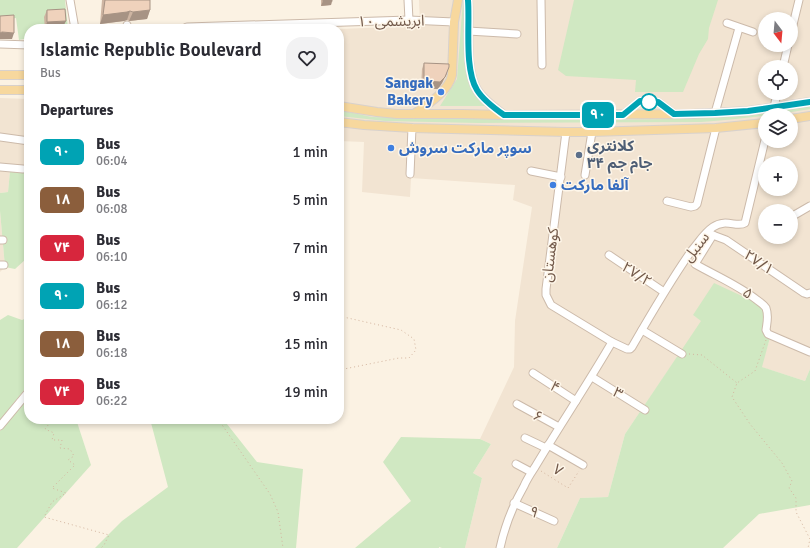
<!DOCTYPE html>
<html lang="en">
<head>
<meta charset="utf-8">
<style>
  :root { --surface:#fff; --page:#f2f2f3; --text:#2b2b33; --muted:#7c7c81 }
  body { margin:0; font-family:Signika,"Noto Sans Arabic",sans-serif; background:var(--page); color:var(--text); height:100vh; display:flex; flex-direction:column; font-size:15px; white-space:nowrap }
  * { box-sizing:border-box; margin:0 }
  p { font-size:13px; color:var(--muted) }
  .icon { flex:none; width:22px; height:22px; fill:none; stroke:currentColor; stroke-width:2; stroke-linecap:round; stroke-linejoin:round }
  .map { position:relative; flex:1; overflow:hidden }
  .details { position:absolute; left:24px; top:24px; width:320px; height:400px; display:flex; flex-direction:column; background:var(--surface); border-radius:16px; box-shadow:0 2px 6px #0003 }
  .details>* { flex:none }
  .badge { padding:0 8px; border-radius:6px; font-size:14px; line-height:26px }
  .needle { width:26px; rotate:164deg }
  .fabs { position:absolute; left:758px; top:12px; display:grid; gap:8px }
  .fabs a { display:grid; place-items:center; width:40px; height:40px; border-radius:50%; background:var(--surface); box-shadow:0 2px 6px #0003; font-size:20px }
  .map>.badge { position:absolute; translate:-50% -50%; box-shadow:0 0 0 2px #fff }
  h2 { padding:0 16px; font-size:15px; line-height:36px }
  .round { display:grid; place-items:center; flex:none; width:42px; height:42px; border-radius:16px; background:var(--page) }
  .headline { display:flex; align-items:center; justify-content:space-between; height:68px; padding:0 16px }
  h1 { font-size:19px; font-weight:600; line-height:30px }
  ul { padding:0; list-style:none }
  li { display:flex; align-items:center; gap:12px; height:48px; padding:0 16px }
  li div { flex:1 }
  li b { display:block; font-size:15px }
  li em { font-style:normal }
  li .badge { min-width:44px; font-weight:700; text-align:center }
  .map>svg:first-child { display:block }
  .residential { fill:#f2e4d2; fill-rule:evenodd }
  .green { fill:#d0e8c2 }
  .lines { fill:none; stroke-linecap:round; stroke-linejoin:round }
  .minor-casing { stroke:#ccbaaa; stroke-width:9 }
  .major-casing { stroke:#d8d1cc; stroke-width:10 }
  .path { stroke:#d4b59f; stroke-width:1; stroke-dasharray:1 3; stroke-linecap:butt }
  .minor { stroke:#fff; stroke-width:7 }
  .major { stroke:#f7d89e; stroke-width:8 }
  .wall { fill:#ceb5a2 }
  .shaded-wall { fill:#a79384 }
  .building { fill:#efd2bc; stroke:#a79384 }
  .line-casing { stroke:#fff; stroke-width:9 }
  .line { stroke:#00a3b4; stroke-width:6 }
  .shop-dot { fill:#3f7fe0; stroke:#fef6e9; stroke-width:1.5 }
  .stop-dot { fill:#fff; stroke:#00a3b4; stroke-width:2 }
  .service-dot { fill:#5c6f8a; stroke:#fef6e9; stroke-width:1.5 }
  .labels { text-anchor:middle; stroke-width:3; stroke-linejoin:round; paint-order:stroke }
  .street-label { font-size:15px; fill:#72594a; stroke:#fef6e9 }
  .shop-label { font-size:15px; font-weight:bold; fill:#366cbe; stroke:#fef6e9; text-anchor:start }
  .service-label { font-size:15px; font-weight:bold; fill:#4e5e75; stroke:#fef6e9; text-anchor:start }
</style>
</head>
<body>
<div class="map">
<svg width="810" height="548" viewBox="0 0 810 548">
  <rect width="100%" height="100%" fill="#fbf2e3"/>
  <g class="residential">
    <path d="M 419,0 L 810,0 L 810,369 L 805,381 L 761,367 L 771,335 L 693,315 L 702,321 L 625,434 L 608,497 L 580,498 L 557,548 L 465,548 L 482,478 L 473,473 L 491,444 L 480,439 L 514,367 L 515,321 L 532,207 L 513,200 L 515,185 L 411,178 L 410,197 L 362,192 L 364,142 L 339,141 L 339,29 L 420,26 ZM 765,19 L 791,19 L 791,45 L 765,45 ZM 765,67 L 791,67 L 791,93 L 765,93 ZM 765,115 L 791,115 L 791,141 L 765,141 ZM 765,163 L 791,163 L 791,189 L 765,189 ZM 765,211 L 791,211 L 791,237 L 765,237 Z"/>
    <path d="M 0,98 L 29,99 L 29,173 L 10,171 L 8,192 L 0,193 Z"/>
    <path d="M 0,211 L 5,267 L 0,272 Z"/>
  </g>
  <g class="green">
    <path d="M 0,0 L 65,0 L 68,29 L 29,29 L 29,38 L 19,40 L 16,18 L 0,20 Z"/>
    <path d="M 463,0 L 466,0 L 470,83 L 486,106 L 440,106 L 457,79 Z"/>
    <path d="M 574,0 L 718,0 L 709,28 L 708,39 L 699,54 L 683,92 L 635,92 L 636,80 L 566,76 L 558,70 Z"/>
    <path d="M 810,106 L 810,109 C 773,115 739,119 701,122 L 479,123 L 385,121 L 339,116 L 339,110 L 372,117 L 407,118 L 607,120 L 672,119 L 714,117 L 771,112 Z"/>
    <path d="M 10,171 L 29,173 L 29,263 L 26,259 L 15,269 L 5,267 L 0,211 L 0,193 L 8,192 Z"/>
    <path d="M 714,283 L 757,303 L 765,313 L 771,334 L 762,367 L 805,381 L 810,369 L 810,505 L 759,514 L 723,548 L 557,548 L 580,498 L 608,497 L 625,434 L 701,321 L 693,315 Z"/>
    <path d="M 8,315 L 22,320 L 29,317 L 29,384 L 0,420 L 0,320 Z"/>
    <path d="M 29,397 L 29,419 L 76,419 L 91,465 L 17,548 L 0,548 L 0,431 Z"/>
    <path d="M 150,419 L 223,419 L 257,462 L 303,469 L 296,548 L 95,548 L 122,521 L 168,487 Z"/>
    <path d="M 401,437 L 480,439 L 491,444 L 473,473 L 482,478 L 465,548 L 442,548 L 439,547 L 439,548 L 355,548 L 411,501 L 383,462 Z"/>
  </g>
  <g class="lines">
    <defs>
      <g id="minor">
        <path d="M 70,0 L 75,29"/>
        <path d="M 408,0 L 409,20"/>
        <path d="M 541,0 L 542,65"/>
        <path d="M 727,23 L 753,32"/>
        <path d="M 127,29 L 127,25"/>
        <path d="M 183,29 L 187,27 L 409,20 L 454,22"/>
        <path d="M 468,31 L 517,34"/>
        <path d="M 791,33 L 799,0"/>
        <path d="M 0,44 L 29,45"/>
        <path d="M 783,67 L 788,45"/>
        <path d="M 774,108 L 777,93"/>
        <path d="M 715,113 L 739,28"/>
        <path d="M 623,115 L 640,101 L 658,102 L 674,114"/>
        <path d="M 566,132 L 546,289 L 546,295 L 551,305 L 612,342 L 627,349 L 630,349 L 632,347 C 651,314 670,281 692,250 C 699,242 704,233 713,227 C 726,218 737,228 745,223 L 765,140"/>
        <path d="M 0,137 L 29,141"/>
        <path d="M 0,167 L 23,169"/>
        <path d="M 531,171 L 561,177"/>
        <path d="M 410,174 L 412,128"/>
        <path d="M 585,175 L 592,132"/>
        <path d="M 667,201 L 691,207 L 695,206 L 697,204 L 716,128"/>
        <path d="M 791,217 L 810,206"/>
        <path d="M 710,234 L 726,240 L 804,293 L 807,294 L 810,293"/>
        <path d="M 713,235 L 695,264 C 716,276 738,285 757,300 C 760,302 764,305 766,308 C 769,316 767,322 766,330 L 768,334 L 810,352"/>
        <path d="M 0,240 L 3,240"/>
        <path d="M 609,255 L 664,292"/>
        <path d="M 0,265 L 4,265"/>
        <path d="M 642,330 L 682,354"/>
        <path d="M 533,373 L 576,401"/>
        <path d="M 592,377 L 645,410"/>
        <path d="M 517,404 L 559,427"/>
        <path d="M 0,426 L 29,391"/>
        <path d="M 525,438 L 546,448"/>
        <path d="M 548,445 L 583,465"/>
        <path d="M 516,464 L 531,472"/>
        <path d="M 514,503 L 554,521"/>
        <path d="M 500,548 C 505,525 512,507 524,486 C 527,479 531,473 535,467 C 560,425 587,385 612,342"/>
      </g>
      <g id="major">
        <path d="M 468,0 C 470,25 464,69 477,90 C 483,100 494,107 504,115"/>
        <path d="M 0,75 L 29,75"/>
        <path d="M 0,90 L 29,90"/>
        <path d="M 339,106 L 377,112 L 397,114 L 462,114 L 504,115 L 691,114 L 748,111 L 810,102"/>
        <path d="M 414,114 C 427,105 449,91 452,75 L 454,22 L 458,0"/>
        <path d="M 791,119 L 810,116"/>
        <path d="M 339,122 L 364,125 L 412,128 L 566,132 L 592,132 L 716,128 L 765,123"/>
      </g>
    </defs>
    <use href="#minor" class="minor-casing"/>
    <use href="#major" class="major-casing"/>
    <g class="path">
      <path d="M 339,316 L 401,330 L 414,339 L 416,350 L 409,358 L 399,358 L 339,370"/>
      <path d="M 766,340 L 755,371 L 737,383 L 732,397 L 750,424 L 782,463 L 792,481 L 789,488 L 796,498 L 796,512 L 810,539 L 808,548"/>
      <path d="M 689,354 L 702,355 L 737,383"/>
      <path d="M 53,419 L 45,429 L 54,433 L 52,440 L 62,440 L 60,448 L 70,449 L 74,456 L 68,460 L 75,465 L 52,488 L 66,493 L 52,502 L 44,517 L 109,535 L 104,545 L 101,548"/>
      <path d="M 218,419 L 270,494 L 278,512 L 283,548"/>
      <path d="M 541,471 L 568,488 L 579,471"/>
    </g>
    <use href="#minor" class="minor"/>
    <use href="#major" class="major"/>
  </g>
  <g class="wall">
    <path d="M 102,0 L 150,0 L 150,10 L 147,19 L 129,21 L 127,20 L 124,21 L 100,24 Z"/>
    <path d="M 321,0 L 332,0 L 331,5 L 321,6 Z"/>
    <path d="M 47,10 L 63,27 L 45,29 L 44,17 Z"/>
    <path d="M 424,63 L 447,74 L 442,83 L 438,89 L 421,88 L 422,69 Z"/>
  </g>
  <g class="shaded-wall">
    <path d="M 323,1 L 332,1 L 331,5 L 321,6 Z"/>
    <path d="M 150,10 L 147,19 L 129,21 L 133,12 Z"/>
    <path d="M 130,11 L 127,20 L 124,21 L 100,24 L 103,15 Z"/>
    <path d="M 66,21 L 63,27 L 45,29 L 47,22 Z"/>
    <path d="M 2,32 L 14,33 L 12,39 L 0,39 L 0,33 Z"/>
    <path d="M 449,67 L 442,83 L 438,89 L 421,88 L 424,81 Z"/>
  </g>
  <g class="building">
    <path d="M 105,0 L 150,0 L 150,10 L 133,12 L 130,11 L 127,12 L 103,15 Z"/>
    <rect x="323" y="0" width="9" height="1"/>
    <path d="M 65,9 L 66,21 L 47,22 L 47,10 Z"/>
    <path d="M 14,15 L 14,33 L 2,32 L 0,33 L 0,16 Z"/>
    <path d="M 424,63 L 449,64 L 449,67 L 445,77 L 440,82 L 424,81 Z"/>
  </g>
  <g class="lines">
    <defs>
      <path id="line" d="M 468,0 C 470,24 464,69 477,90 C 483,100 494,108 504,115 L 623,115 L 640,101 L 658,102 L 674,114 L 715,113 L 748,111 L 810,102"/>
    </defs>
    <use href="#line" class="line-casing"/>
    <use href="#line" class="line"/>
  </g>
  <g class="shop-dot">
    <circle cx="441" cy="92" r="4"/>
    <circle cx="391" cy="148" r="4"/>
    <circle cx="553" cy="185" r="4"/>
  </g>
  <circle class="stop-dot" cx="649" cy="102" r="8"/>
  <circle class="service-dot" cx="579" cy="155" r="4"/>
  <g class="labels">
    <g class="street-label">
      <text transform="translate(391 21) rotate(-1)" y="5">ابریشمی۱۰</text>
      <text transform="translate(696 247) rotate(-52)" y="5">سنبل</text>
      <text transform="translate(550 255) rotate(-83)" y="5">کوهستان</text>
      <text transform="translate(759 262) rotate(34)" y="5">۲۷/۱</text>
      <text transform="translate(637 274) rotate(33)" y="5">۲۷/۲</text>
      <text transform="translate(748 293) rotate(36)" y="5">۵</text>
      <text transform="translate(555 387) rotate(33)" y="5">۴</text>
      <text transform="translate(618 393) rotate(31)" y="5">۳</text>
      <text transform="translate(538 416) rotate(28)" y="5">۶</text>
      <text transform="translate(558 470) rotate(33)" y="5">۷</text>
      <text transform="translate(534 512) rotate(24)" y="5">۹</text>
    </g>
    <g class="shop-label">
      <text x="433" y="88" text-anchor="end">Sangak<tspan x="433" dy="17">Bakery</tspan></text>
      <text x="399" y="153">سوپر مارکت سروش</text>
      <text x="561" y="190">آلفا مارکت</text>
    </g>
    <g class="service-label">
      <text x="587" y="151">کلانتری<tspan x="587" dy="17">۳۴ جام جم</tspan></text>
    </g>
  </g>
</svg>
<div class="fabs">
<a><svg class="needle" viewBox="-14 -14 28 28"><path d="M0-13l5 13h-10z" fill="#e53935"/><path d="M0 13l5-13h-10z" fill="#7c7c81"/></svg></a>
<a><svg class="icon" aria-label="locate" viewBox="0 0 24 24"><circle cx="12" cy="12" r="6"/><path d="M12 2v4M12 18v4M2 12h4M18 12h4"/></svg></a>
<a><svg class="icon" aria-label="layers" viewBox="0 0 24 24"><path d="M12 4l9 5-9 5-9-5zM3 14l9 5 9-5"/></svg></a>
<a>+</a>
<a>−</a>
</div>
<b class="badge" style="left:598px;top:115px;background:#00a3b4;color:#fff">۹۰</b>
<section class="details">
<div class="headline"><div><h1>Islamic Republic Boulevard</h1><p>Bus</p></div><a class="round"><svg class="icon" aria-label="heart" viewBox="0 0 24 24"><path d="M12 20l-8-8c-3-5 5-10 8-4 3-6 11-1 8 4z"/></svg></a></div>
<h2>Departures</h2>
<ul>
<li><span class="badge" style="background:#00a3b4;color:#fff">۹۰</span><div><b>Bus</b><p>06:04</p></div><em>1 min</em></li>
<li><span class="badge" style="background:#8b5e3c;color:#fff">۱۸</span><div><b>Bus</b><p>06:08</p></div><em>5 min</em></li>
<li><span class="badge" style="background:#d7263d;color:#fff">۷۴</span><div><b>Bus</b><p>06:10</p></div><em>7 min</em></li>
<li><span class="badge" style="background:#00a3b4;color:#fff">۹۰</span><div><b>Bus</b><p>06:12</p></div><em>9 min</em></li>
<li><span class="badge" style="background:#8b5e3c;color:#fff">۱۸</span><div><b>Bus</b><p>06:18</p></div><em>15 min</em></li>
<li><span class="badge" style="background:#d7263d;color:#fff">۷۴</span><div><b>Bus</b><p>06:22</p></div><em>19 min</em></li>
</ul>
</section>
</div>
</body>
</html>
